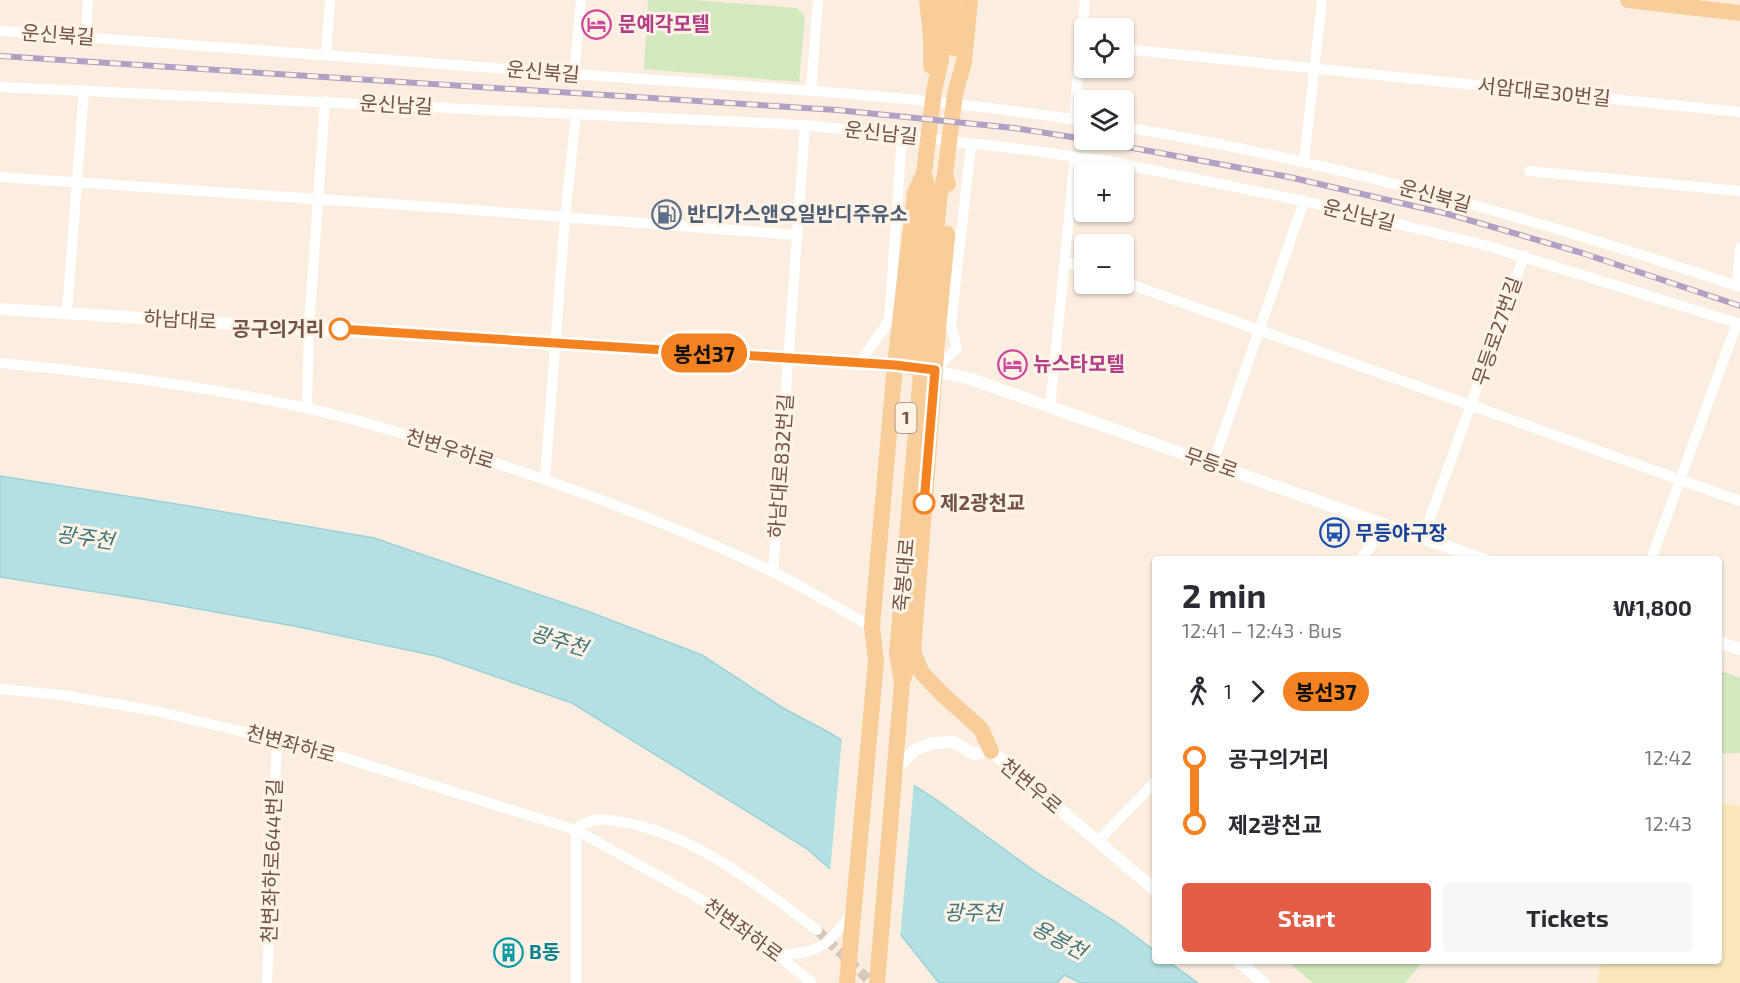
<!DOCTYPE html>
<html lang="en">
<head>
<meta charset="utf-8">
<style>
  :root { --surface:#fff; --page:#f7f7f7; --text:#2b2b33; --muted:#7c7c81; --accent:#e35d47 }
  body { margin:0; font-family:"Exo 2","Noto Sans KR",sans-serif; background:var(--page); color:var(--text); height:100vh; display:flex; flex-direction:column; font-size:22px; white-space:nowrap }
  * { box-sizing:border-box; margin:0 }
  p { font-size:20px; color:var(--muted) }
  .icon { flex:none; width:33px; height:33px; fill:none; stroke:currentColor; stroke-width:2; stroke-linecap:round; stroke-linejoin:round }
  .map { position:relative; flex:1; overflow:hidden }
  .details { position:absolute; left:1152px; top:556px; width:570px; height:408px; display:flex; flex-direction:column; background:var(--surface); border-radius:6px; box-shadow:0 2px 4px #0004 }
  .details>* { flex:none }
  .badge { padding:0 12px; border-radius:20px; font-size:21px; line-height:39px }
  .buttons { position:absolute; left:1074px; top:18px; display:grid; gap:12px }
  .buttons a { display:grid; place-items:center; width:60px; height:60px; border-radius:6px; background:var(--surface); box-shadow:0 2px 4px #0004; font-size:30px }
  .map>.badge { position:absolute; translate:-50% -50%; box-shadow:0 0 0 3px #fff }
  .legs { display:flex; align-items:center; gap:9px; height:66px; padding:0 30px; font-size:20px }
  .legs p { margin-inline-start:auto }
  .head { display:flex; align-items:center; justify-content:space-between; height:102px; padding:0 30px }
  h1 { font-size:33px; font-weight:700; line-height:45px }
  .action { display:flex; gap:12px; margin-top:auto; padding:12px 30px }
  .action a { flex:1; height:69px; border-radius:6px; background:var(--accent); color:#fff; font-size:24px; font-weight:700; line-height:69px; text-align:center }
  .action a+a { background:var(--page); color:var(--text) }
  ul { padding:0 30px; list-style:none }
  li { display:flex; align-items:center; gap:21px; height:66px; font-size:22px }
  li i { display:grid; place-items:center; width:9px; height:100%; margin:0 8px; background:currentColor }
  li i::after { content:''; width:15px; height:15px; margin:-8px; border:4px solid; border-radius:50%; background:var(--surface) }
  li p { margin-inline-start:auto }
  li:first-child i { background:linear-gradient(#0000 50%,currentColor 0) }
  li:last-child i { background:linear-gradient(currentColor 50%,#0000 0) }
  .map>svg:first-child { display:block }
  .green { fill:#d3e8bf }
  .sand { fill:#fae7bb }
  .water { fill:#b5e0e3; stroke:#9cd1d5; stroke-width:1.5 }
  .pier { fill:#fbeee0 }
  .lines { fill:none; stroke-linecap:round; stroke-linejoin:round }
  .minor-tunnel { stroke:#d8c7ba; stroke-width:10; stroke-dasharray:10 5; stroke-linecap:butt }
  .minor { stroke:#fff; stroke-width:10 }
  .tertiary { stroke:#fff; stroke-width:12 }
  .primary { stroke:#f9cd99; stroke-width:16 }
  .rail-casing { stroke:#b0a0c3; stroke-width:6 }
  .rail { stroke:#fff3e5; stroke-width:4; stroke-dasharray:11; stroke-linecap:butt }
  .line-1-casing { stroke:#fff; stroke-width:14 }
  .line-1 { stroke:#f58220; stroke-width:9 }
  .stop-1-dot { fill:#fff; stroke:#f58220; stroke-width:3 }
  .labels { text-anchor:middle; stroke-width:6; stroke-linejoin:round; paint-order:stroke }
  .shield { fill:#fff3e5; stroke:#9c8377; stroke-width:1.5 }
  .shield-label { font-size:18px; font-weight:bold; fill:#715348 }
  .hotel-label { font-size:20px; font-weight:bold; fill:#b23c85; stroke:#fff3e5; text-anchor:start }
  .street-label { font-size:20px; fill:#715348; stroke:#fff3e5 }
  .service-label { font-size:20px; font-weight:bold; fill:#4e5e75; stroke:#fff3e5; text-anchor:start }
  .stop-label { font-size:20px; font-weight:bold; fill:#715348; stroke:#fff3e5; text-anchor:end }
  .transit-label { font-size:20px; font-weight:bold; fill:#164399; stroke:#fff3e5; text-anchor:start }
  .culture-label { font-size:20px; font-weight:bold; fill:#0d838f; stroke:#fff3e5; text-anchor:start }
  .water-label { font-size:21px; font-style:italic; fill:#40787d; stroke:#fff3e5 }
</style>
</head>
<body>
<div class="map">
<svg width="1740" height="983" viewBox="0 0 1740 983">
  <rect width="100%" height="100%" fill="#fbeee0"/>
  <g class="green">
    <path d="M 648,0 L 693,0 L 797,8 L 805,17 L 799,82 L 644,69 Z"/>
    <path d="M 1719,670 L 1740,678 L 1740,753 L 1719,754 Z"/>
    <path d="M 1288,962 L 1423,962 L 1405,983 L 1313,983 Z"/>
  </g>
  <path class="sand" d="M 1719,803 L 1740,806 L 1740,983 L 1597,983 L 1601,962 L 1719,962 Z"/>
  <path class="water" d="M 0,476 L 189,506 L 374,538 L 587,611 L 702,655 L 783,708 L 830,733 L 934,798 L 1037,873 L 1116,922 L 1155,951 L 1155,962 L 1169,962 L 1198,983 L 1081,983 L 1064,975 L 1057,983 L 939,983 L 890,921 L 806,848 L 572,703 L 436,656 L 294,626 L 148,600 L 0,577 Z"/>
  <path class="pier" d="M 842,737 L 914,782 L 900,939 L 888,923 L 830,873 Z"/>
  <g class="lines">
    <path class="minor-tunnel" d="M 817,930 L 872,983"/>
    <g class="minor">
      <path d="M 0,31 C 191,44 382,60 573,74 C 744,87 915,94 1084,121"/>
      <path d="M 86,37 L 88,0"/>
      <path d="M 1124,49 L 1740,112"/>
      <path d="M 326,54 L 330,0"/>
      <path d="M 574,75 L 581,0"/>
      <path d="M 0,87 L 805,125 L 1012,148 L 1112,162 L 1304,201 L 1488,246 L 1740,324"/>
      <path d="M 811,90 L 818,0"/>
      <path d="M 1074,120 L 1085,0"/>
      <path d="M 1124,127 C 1333,161 1539,220 1740,287"/>
      <path d="M 1304,162 L 1322,0"/>
      <path d="M 1529,171 L 1740,191"/>
      <path d="M 0,177 L 447,208 L 797,235"/>
      <path d="M 1065,261 L 1084,268"/>
      <path d="M 1124,282 L 1740,501"/>
      <path d="M 1737,286 L 1740,248"/>
      <path d="M 67,313 L 84,90"/>
      <path d="M 0,363 C 103,373 205,386 306,408 C 369,422 431,442 492,462 C 587,493 681,528 771,571 C 806,588 839,609 872,627"/>
      <path d="M 859,363 L 889,321 L 902,135"/>
      <path d="M 935,370 L 957,348 L 951,325 L 971,145"/>
      <path d="M 1050,407 L 1075,157"/>
      <path d="M 307,408 L 309,327 L 325,101"/>
      <path d="M 1213,463 L 1304,201"/>
      <path d="M 545,479 L 565,217 L 576,115"/>
      <path d="M 1423,538 L 1524,256"/>
      <path d="M 1360,560 L 1387,525"/>
      <path d="M 1651,560 L 1737,323"/>
      <path d="M 773,572 L 805,125"/>
      <path d="M 0,689 L 61,695 L 156,711 L 277,740 L 326,752 L 576,830 L 695,896 L 742,926 L 812,983"/>
      <path d="M 1097,842 L 1155,782"/>
      <path d="M 777,952 C 786,955 792,954 801,953 C 827,949 837,933 852,912"/>
      <path d="M 267,983 L 277,740"/>
      <path d="M 576,983 L 576,830 C 590,816 604,819 622,822 C 697,835 758,886 817,930"/>
    </g>
    <g class="tertiary">
      <path d="M 0,309 L 901,366"/>
      <path d="M 927,369 L 971,379 L 1485,560"/>
      <path d="M 1719,642 L 1740,649"/>
      <path d="M 895,770 L 915,750 L 932,743 L 954,742 L 973,754 L 991,751 L 1155,890"/>
      <path d="M 1239,962 L 1264,983"/>
    </g>
    <g class="primary">
      <path d="M 927,0 L 931,35 L 931,66"/>
      <path d="M 953,0 L 956,22 L 954,48"/>
      <path d="M 1628,0 L 1740,13"/>
      <path d="M 948,184 L 945,175 L 955,94 L 964,62 L 970,0"/>
      <path d="M 910,367 L 928,193 L 924,173"/>
      <path d="M 913,652 L 922,673 L 943,695 L 981,729 L 991,751"/>
      <path d="M 902,682 L 913,652 L 938,329 L 947,234"/>
      <path d="M 847,983 L 876,661 L 872,627 L 895,365 L 915,193 L 924,173 L 934,91 L 941,59 L 943,17 L 941,0"/>
      <path d="M 877,983 L 902,682 L 897,654 L 923,350 L 940,194 L 945,175"/>
    </g>
    <defs>
      <g id="rail">
        <path d="M 0,56 L 837,110 L 1014,128 L 1084,139"/>
        <path d="M 1090,140 L 1289,177 L 1448,214 L 1582,253 L 1740,306"/>
      </g>
    </defs>
    <use href="#rail" class="rail-casing"/>
    <use href="#rail" class="rail"/>
  </g>
  <g class="lines">
    <defs>
      <path id="line-1" d="M 340,329 L 895,365 L 935,370 L 924,503"/>
    </defs>
    <use href="#line-1" class="line-1-casing"/>
    <use href="#line-1" class="line-1"/>
  </g>
  <defs>
    <symbol id="hotel-ring" viewBox="-11 -11 22 22"><circle r="9.5" fill="#fff3e5" stroke="#d1479c" stroke-width="1.5"/><path d="M-6-4.5h1.5V1H6V5H4.5V3h-9V5H-6ZM-4 0a1.8 1.8 0 1 1 3.6 0ZM.5 0V-2.5h3Q6-2.5 6 0Z" fill="#d1479c"/></symbol>
    <symbol id="fuel-ring" viewBox="-11 -11 22 22"><circle r="9.5" fill="#fff3e5" stroke="#5c6f8a" stroke-width="1.5"/><path d="M-5.5-6h7V0h2V4h1.3V-2.5L3-4.5l.8-.8L6-3V5H2.5V1h-1V6h-7ZM-4.2-4.7v3.2H.2V-4.7Z" fill="#5c6f8a"/></symbol>
    <symbol id="bus-ring" viewBox="-11 -11 22 22"><circle r="9.5" fill="#fff3e5" stroke="#1a4fb4" stroke-width="1.5"/><path d="M-5-6H5V4H4V6H2V4H-2V6H-4V4H-5ZM-3.5-4V0h7V-4ZM-3.5 1.2v1.5H-2V1.2ZM2 1.2v1.5H3.5V1.2Z" fill="#1a4fb4"/></symbol>
    <symbol id="building-ring" viewBox="-11 -11 22 22"><circle r="9.5" fill="#fff3e5" stroke="#0f9aa8" stroke-width="1.5"/><path d="M-4-6H4V6H1V3H-1V6H-4ZM-2.5-4.3h1.7v1.8h-1.7ZM.8-4.3h1.7v1.8H.8ZM-2.5-1h1.7V.8h-1.7ZM.8-1h1.7V.8H.8Z" fill="#0f9aa8"/></symbol>
  </defs>
  <g fill-rule="evenodd">
    <use href="#hotel-ring" x="580" y="8" width="33" height="33"/>
    <use href="#fuel-ring" x="650" y="198" width="33" height="33"/>
    <use href="#hotel-ring" x="996" y="348" width="33" height="33"/>
    <use href="#bus-ring" x="1318" y="516" width="33" height="33"/>
    <use href="#building-ring" x="492" y="936" width="33" height="33"/>
  </g>
  <g class="stop-1-dot">
    <circle cx="340" cy="329" r="10"/>
    <circle cx="924" cy="503" r="10"/>
  </g>
  <g class="labels">
    <rect class="shield" x="895.5" y="403" width="21" height="30" rx="4.5"/>
    <g class="shield-label">
      <text x="906" y="424">1</text>
    </g>
    <g class="hotel-label">
      <text x="618" y="31">문예각모텔</text>
      <text x="1033" y="371">뉴스타모텔</text>
    </g>
    <g class="street-label">
      <text transform="translate(58 35) rotate(4)" y="7">운신북길</text>
      <text transform="translate(543 72) rotate(5)" y="7">운신북길</text>
      <text transform="translate(1544 92) rotate(6)" y="7">서암대로30번길</text>
      <text transform="translate(396 105) rotate(3)" y="7">운신남길</text>
      <text transform="translate(881 133) rotate(6)" y="7">운신남길</text>
      <text transform="translate(1435 196) rotate(15)" y="7">운신북길</text>
      <text transform="translate(1359 215) rotate(14)" y="7">운신남길</text>
      <text transform="translate(180 320) rotate(3)" y="7">하남대로</text>
      <text transform="translate(1497 331) rotate(-71)" y="7">무등로27번길</text>
      <text transform="translate(450 449) rotate(17)" y="7">천변우하로</text>
      <text transform="translate(1211 463) rotate(19)" y="7">무등로</text>
      <text transform="translate(781 466) rotate(-86)" y="7">하남대로832번길</text>
      <text transform="translate(904 575) rotate(-85)" y="7">죽봉대로</text>
      <text transform="translate(291 744) rotate(15)" y="7">천변좌하로</text>
      <text transform="translate(1031 786) rotate(40)" y="7">천변우로</text>
      <text transform="translate(272 861) rotate(-88)" y="7">천변좌하로644번길</text>
      <text transform="translate(743 930) rotate(36)" y="7">천변좌하로</text>
    </g>
    <g class="service-label">
      <text x="687" y="221">반디가스앤오일반디주유소</text>
    </g>
    <g class="stop-label">
      <text x="324" y="336">공구의거리</text>
      <text x="940" y="510" text-anchor="start">제2광천교</text>
    </g>
    <g class="transit-label">
      <text x="1355" y="540">무등야구장</text>
    </g>
    <g class="culture-label">
      <text x="529" y="959">B동</text>
    </g>
    <g class="water-label">
      <text transform="translate(85 538) rotate(8)" y="7">광주천</text>
      <text transform="translate(559 641) rotate(17)" y="7">광주천</text>
      <text x="973" y="920">광주천</text>
      <text transform="translate(1059 940) rotate(28)" y="7">용봉천</text>
    </g>
  </g>
</svg>
<div class="buttons">
<a><svg class="icon" aria-label="locate" viewBox="0 0 24 24"><circle cx="12" cy="12" r="6"/><path d="M12 2v4M12 18v4M2 12h4M18 12h4"/></svg></a>
<a><svg class="icon" aria-label="layers" viewBox="0 0 24 24"><path d="M12 4l9 5-9 5-9-5zM3 14l9 5 9-5"/></svg></a>
<a>+</a>
<a>−</a>
</div>
<b class="badge" style="left:704px;top:353px;background:#f58220;color:#111">봉선37</b>
<section class="details">
<div class="head"><div><h1>2 min</h1><p>12:41 – 12:43 · Bus</p></div><b>₩1,800</b></div>
<div class="legs"><svg class="icon" aria-label="walk" viewBox="0 0 24 24"><circle cx="13" cy="4" r="2"/><path d="M13 8l-2 6 4 7M11 14l-3 7M7 12l3-4h3l4 4"/></svg>1<svg class="icon" aria-label="forward" viewBox="0 0 24 24"><path d="M9 5l7 7-7 7"/></svg><b class="badge" style="background:#f58220;color:#111">봉선37</b></div>
<ul>
<li><i style="color:#f58220"></i><b>공구의거리</b><p>12:42</p></li>
<li><i style="color:#f58220"></i><b>제2광천교</b><p>12:43</p></li>
</ul>
<div class="action"><a>Start</a><a>Tickets</a></div>
</section>
</div>
</body>
</html>
